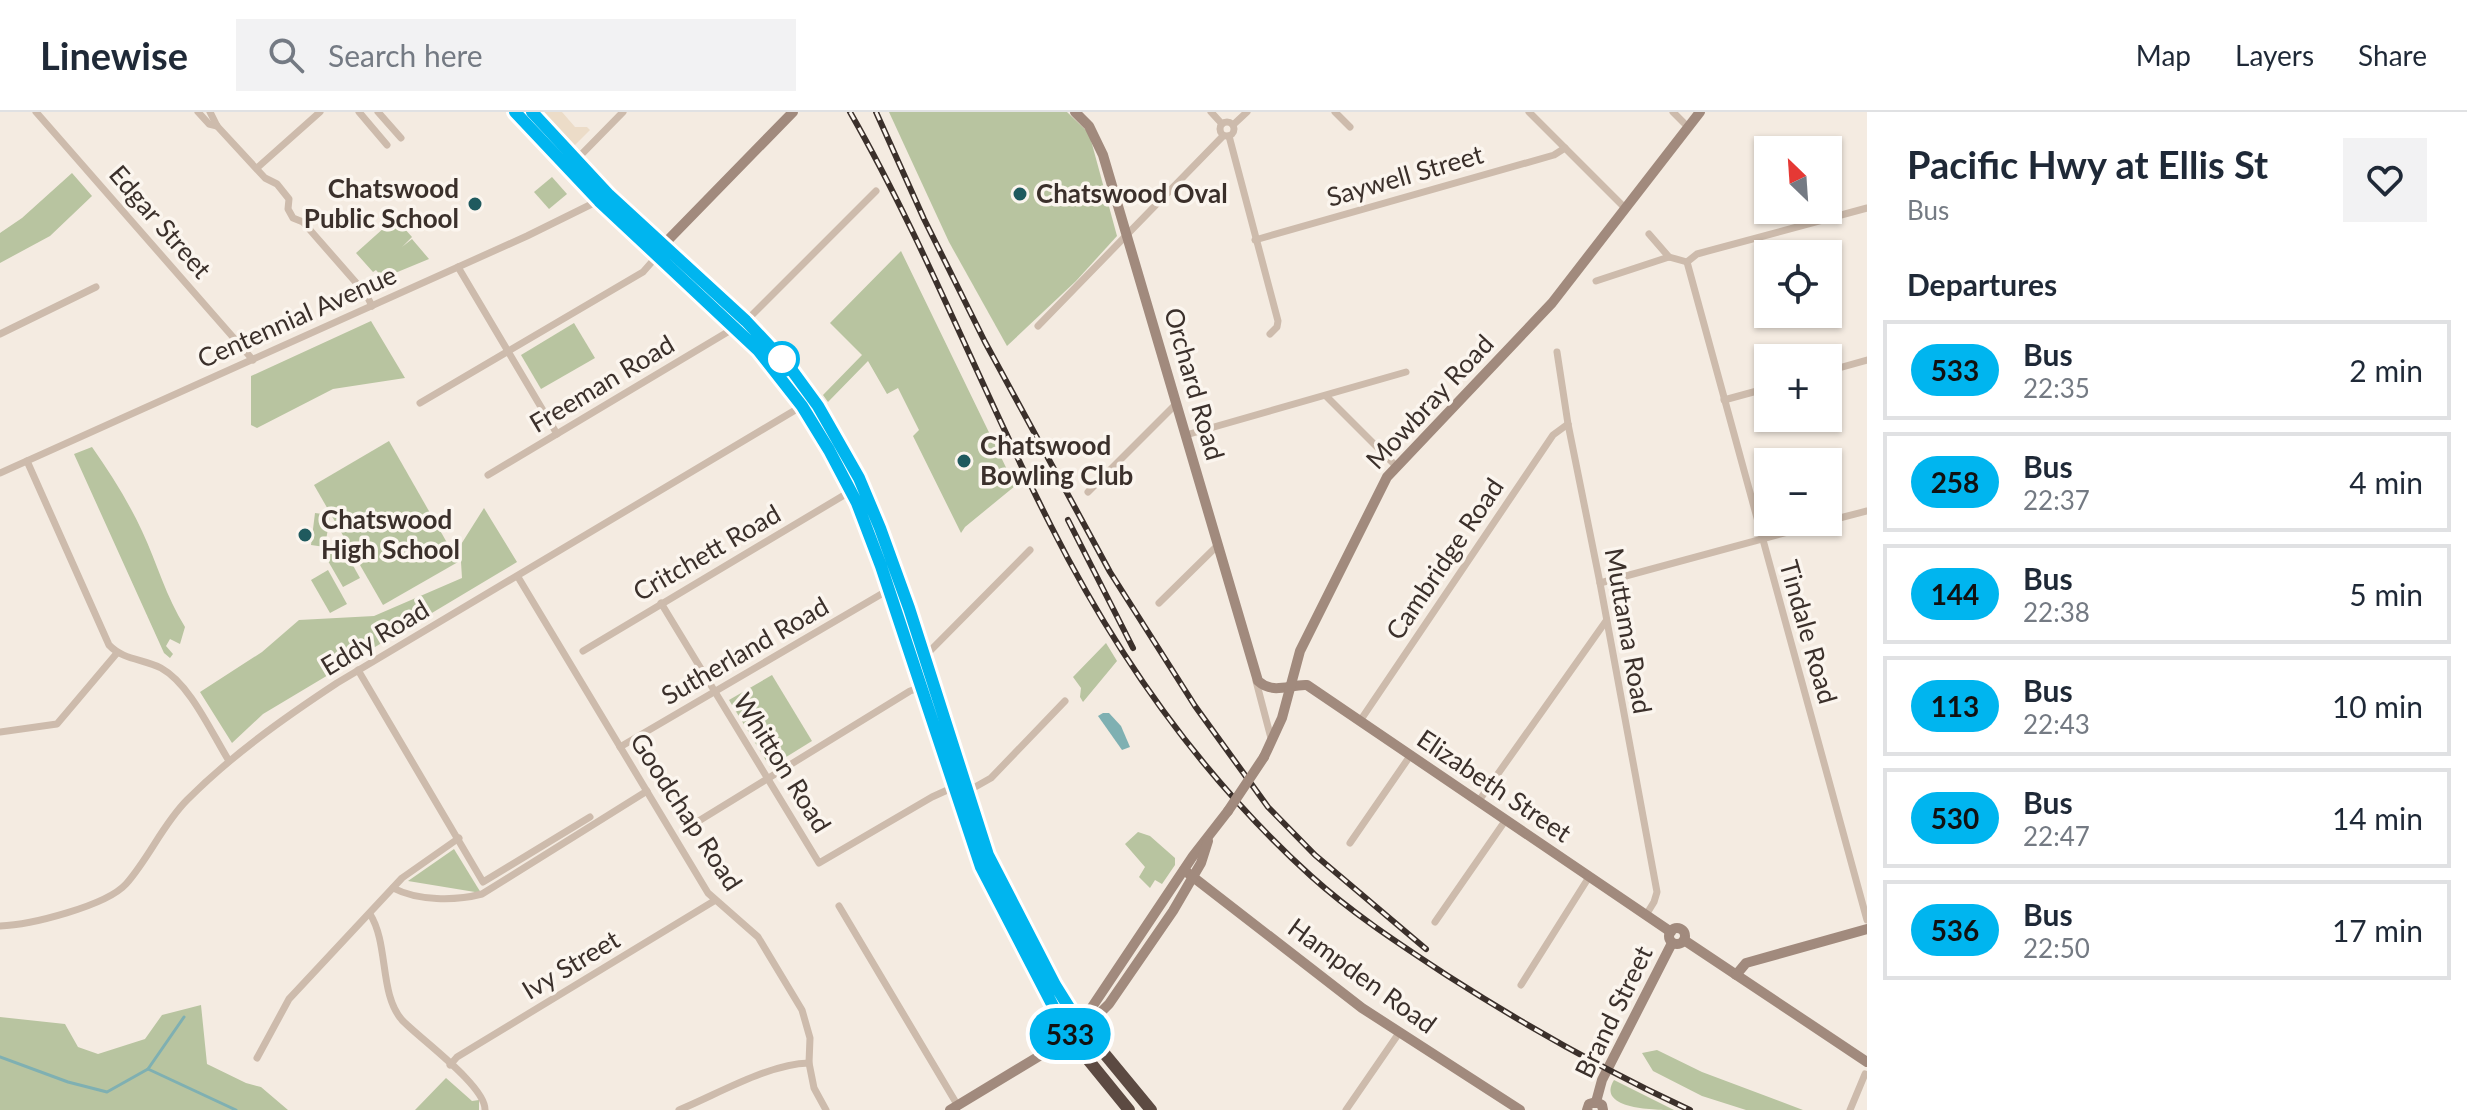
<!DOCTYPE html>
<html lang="en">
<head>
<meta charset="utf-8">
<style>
  :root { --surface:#fff; --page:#f2f2f3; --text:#1f2937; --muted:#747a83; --line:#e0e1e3 }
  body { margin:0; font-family:Lato,sans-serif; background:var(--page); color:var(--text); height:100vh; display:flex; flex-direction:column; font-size:30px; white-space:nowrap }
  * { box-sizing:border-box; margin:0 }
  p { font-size:26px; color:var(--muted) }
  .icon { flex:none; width:44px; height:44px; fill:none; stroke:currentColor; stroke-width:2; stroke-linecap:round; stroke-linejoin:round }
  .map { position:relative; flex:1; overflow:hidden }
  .sheet { display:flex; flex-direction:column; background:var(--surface); width:600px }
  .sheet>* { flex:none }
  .badge { padding:0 16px; border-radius:26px; font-size:28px; line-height:52px }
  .needle { width:52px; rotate:335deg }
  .fabs { position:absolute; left:1754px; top:24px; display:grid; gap:16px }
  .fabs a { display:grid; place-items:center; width:88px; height:88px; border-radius:0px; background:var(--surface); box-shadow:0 2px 6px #0004; font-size:40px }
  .map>.badge { position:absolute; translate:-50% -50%; box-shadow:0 0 0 4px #fff }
  h2 { padding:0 40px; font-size:30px; line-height:72px }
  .round { display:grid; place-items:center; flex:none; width:84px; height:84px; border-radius:0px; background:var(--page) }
  .head { display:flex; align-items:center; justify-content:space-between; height:136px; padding:0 40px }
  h1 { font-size:38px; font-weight:700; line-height:60px }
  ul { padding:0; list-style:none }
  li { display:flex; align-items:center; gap:24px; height:100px; margin:0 16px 12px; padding:0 24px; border:4px solid var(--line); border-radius:0px }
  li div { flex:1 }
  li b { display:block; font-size:30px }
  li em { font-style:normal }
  li .badge { min-width:88px; font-weight:700; text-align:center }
  header { display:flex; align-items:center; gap:48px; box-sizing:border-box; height:112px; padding:0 40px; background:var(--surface); border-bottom:2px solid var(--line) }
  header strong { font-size:38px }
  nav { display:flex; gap:44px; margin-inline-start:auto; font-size:28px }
  .search { width:560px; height:72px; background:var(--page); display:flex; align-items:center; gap:20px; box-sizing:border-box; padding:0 28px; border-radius:0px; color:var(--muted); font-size:30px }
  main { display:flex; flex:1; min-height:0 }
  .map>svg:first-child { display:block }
  .green { fill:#b8c4a0 }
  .plaza { fill:#ecdcc8 }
  .water { fill:#7fb0b2 }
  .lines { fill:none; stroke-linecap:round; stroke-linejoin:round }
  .stream { stroke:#7fb0b2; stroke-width:3 }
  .street { stroke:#cdbbac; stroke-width:7 }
  .secondary { stroke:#a18a7d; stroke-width:10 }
  .highway { stroke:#5c4a42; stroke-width:12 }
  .rail-casing { stroke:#3b302b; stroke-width:6 }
  .rail { stroke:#fbf5ee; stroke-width:3; stroke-dasharray:9; stroke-linecap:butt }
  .secondary-bridge { stroke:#a18a7d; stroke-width:10 }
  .line-casing { stroke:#fff; stroke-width:18 }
  .line { stroke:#00b5ef; stroke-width:12 }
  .poi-dot { fill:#1f5a5e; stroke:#fbf5ee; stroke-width:3 }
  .stop-dot { fill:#fff; stroke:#00b5ef; stroke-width:4 }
  .labels { text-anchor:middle; stroke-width:7; stroke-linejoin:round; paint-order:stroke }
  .street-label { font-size:26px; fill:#3b302b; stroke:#fbf5ee }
  .poi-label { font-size:26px; font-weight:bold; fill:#3b302b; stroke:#fbf5ee; text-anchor:start }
</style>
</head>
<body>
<header>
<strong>Linewise</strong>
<div class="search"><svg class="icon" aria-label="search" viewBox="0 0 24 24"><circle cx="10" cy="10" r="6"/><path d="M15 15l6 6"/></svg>Search here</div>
<nav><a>Map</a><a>Layers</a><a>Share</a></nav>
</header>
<main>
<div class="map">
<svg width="1867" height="998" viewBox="0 0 1867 998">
  <rect width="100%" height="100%" fill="#f4ebe1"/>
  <g class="green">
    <path d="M 889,0 L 1067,0 L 1089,21 L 1117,124 L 1076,169 L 1007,234 L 949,130 Z"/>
    <path d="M 72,61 L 92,84 L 50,124 L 0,151 L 0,121 L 22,106 Z"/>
    <path d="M 552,65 L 567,82 L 549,97 L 534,80 Z"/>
    <path d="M 395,106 L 412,125 L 402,135 L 412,127 L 429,147 L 383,166 L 376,158 L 373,160 L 356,141 Z"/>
    <path d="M 901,139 L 1015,374 L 965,415 L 961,421 L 913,324 L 919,318 L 898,276 L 887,282 L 868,249 L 828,290 L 823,283 L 862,243 L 830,211 Z"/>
    <path d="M 371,209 L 405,266 L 333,277 L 257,316 L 251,313 L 251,264 Z"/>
    <path d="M 574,211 L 595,246 L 541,277 L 521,243 Z"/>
    <path d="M 389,329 L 458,450 L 383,493 L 314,373 Z"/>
    <path d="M 92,335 C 111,362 128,389 142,419 C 157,451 166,485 185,515 L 180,532 L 170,527 L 166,534 L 173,542 L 170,546 L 164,541 L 74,342 Z"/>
    <path d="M 484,396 L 517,450 L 263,602 L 232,631 L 200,580 L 262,540 L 299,508 L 374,504 L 462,466 L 460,434 Z"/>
    <path d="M 315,401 L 330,403 L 325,435 L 311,433 Z"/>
    <path d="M 341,432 L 360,466 L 343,475 L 324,442 Z"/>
    <path d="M 328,458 L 347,492 L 330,501 L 311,468 Z"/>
    <path d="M 1106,531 L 1117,549 L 1083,590 L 1080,585 L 1081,576 L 1073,565 Z"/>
    <path d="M 772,563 L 812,629 L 770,655 L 729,588 Z"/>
    <path d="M 1138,720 L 1150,724 L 1175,746 L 1175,753 L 1162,772 L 1155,768 L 1150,776 L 1139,765 L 1145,755 L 1125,732 Z"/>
    <path d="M 454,737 L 481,781 L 408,769 Z"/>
    <path d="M 201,893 L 207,952 L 246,971 L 261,975 L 288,998 L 0,998 L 0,905 L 65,912 L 78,935 L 98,942 L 145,927 L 162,903 Z"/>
    <path d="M 1657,938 L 1702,960 L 1803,998 L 1746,998 L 1702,984 L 1653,959 L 1642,941 Z"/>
    <path d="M 446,966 L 472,989 L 479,988 L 479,998 L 415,998 Z"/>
    <path d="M 1614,968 L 1674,998 C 1658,998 1595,998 1614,968 Z"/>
  </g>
  <path class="plaza" d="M 540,0 L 562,0 L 575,15 L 587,15 L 590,18 L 573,35 Z"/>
  <path class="water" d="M 1103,601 L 1109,601 L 1121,614 L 1130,635 L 1122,638 L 1098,604 Z"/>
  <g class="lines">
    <g class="stream">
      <path d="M 0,945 L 68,970 L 107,980 L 148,957 L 236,998"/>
      <path d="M 148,957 L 184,905"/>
    </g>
    <g class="street">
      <path d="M 36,0 L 253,248"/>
      <path d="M 198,0 L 209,12 L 217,14"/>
      <path d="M 210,0 L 217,14 L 265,66 L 277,72 L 289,87 L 288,97 L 293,106 L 303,110 L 366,182 L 372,194"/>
      <path d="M 359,0 L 387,33"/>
      <path d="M 378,0 L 401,26"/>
      <path d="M 1211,0 L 1222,12"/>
      <path d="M 1335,0 L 1350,15"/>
      <path d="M 1529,0 L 1625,96"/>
      <path d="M 1673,0 L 1687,14"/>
      <circle cx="1227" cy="17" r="7"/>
      <path d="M 1233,13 L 1247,0"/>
      <path d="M 1229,24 L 1278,209 L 1277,215 L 1270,222"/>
      <path d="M 574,50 L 623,0"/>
      <path d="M 257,56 L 320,0"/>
      <path d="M 1649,122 L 1669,145"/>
      <path d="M 1255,128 L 1554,43 L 1565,36"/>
      <path d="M 1687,150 L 1867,808"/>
      <path d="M 458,155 L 557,322"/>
      <path d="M 1596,169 L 1669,145 L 1687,150 L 1697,142 L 1867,96"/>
      <path d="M 746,209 L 876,79"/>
      <path d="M 1038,214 L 1223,24"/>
      <path d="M 0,222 L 96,175"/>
      <path d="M 1557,240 L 1568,312 L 1600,471 L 1657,780 L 1654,790 L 1646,803"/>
      <path d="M 1828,259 L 1867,248"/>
      <path d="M 1326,284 L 1397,355"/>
      <path d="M 1724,288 L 1768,276"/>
      <path d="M 420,291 L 643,160 L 658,143"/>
      <path d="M 1186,323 L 1406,260"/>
      <path d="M 27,349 L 109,533 C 123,548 144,547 161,556 C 190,572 211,620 229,649"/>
      <path d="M 0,361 L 527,124 L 602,87"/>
      <path d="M 488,363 L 736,215"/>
      <path d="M 1088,380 L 1177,291"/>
      <path d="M 1828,409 L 1867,399"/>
      <path d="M 518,465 L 708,781 L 758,825 L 802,898 L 810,926 L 809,951 L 814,976 L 826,998"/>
      <path d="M 1600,471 L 1825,410"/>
      <path d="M 661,491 L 819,751 L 932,685 L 954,675"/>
      <path d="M 1159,491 L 1218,433"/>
      <path d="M 583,539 L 851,379"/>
      <path d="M 925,544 L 1030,438"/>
      <path d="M 358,558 L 483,770 L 590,705"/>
      <path d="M 1256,569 L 1271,626"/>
      <path d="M 1360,609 L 1553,323 L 1568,312"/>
      <path d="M 0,620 L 57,612 L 117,541"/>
      <path d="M 620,635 L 890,477"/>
      <path d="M 968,679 L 991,666 L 1065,589"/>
      <path d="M 1478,690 L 1606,509"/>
      <path d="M 697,710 L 910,579 L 922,575"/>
      <path d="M 1350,731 L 1410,644"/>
      <path d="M 393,776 C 418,789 455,789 482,782 L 647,679"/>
      <path d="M 839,794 L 958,994"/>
      <path d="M 370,802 C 389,832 379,882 402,908 C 420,927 486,974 485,998"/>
      <path d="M 1435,810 L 1505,709"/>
      <path d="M 0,814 C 30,813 106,794 126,772 C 149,746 163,712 187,688 C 233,642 284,606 337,571 L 802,294"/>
      <path d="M 1521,873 L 1589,765"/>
      <path d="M 257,946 L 289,887 L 402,766 L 459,726"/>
      <path d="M 450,953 L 457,945 L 714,789"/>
      <path d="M 679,998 C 718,982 768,952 809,951"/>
      <path d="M 1346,998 L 1399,921"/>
      <path d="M 1850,998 L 1865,962"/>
    </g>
    <g class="secondary">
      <path d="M 1075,0 L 1089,14 L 1103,43 L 1258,569 C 1274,583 1289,572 1307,573 L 1671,820"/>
      <path d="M 661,138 L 670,126 L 793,0"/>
      <path d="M 1264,645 L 1282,606 L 1300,539 L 1387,365 L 1552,191 L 1700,0"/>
      <path d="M 1184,758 L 1362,896 L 1520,998"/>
      <circle cx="1677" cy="824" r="8"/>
      <path d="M 1684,828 L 1867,950"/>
      <path d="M 1736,863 L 1746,851 L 1867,817"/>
      <path d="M 1080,913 L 1193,744 L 1228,699"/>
      <path d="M 1596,990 L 1602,968 L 1672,831"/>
      <path d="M 950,998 L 1051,937 L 1080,913 L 1094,907 L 1109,892 L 1173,799 L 1201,751 L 1208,729"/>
      <path d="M 1587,998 L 1589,992 L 1596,990 L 1602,993 L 1603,998"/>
    </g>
    <g class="highway">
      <path d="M 515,0 C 565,59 623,111 679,163 C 714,195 749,226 779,262 C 818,308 847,365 869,421 L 981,755 L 1068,923 L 1129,998"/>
      <path d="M 532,0 L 609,83 L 746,209 L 791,257 L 818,294 L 859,366 L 880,416 L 925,544 L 981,722 L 999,765 L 1070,900 L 1151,998"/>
    </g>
    <defs>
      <g id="rail">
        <path d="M 850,0 C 926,133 981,277 1051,414 C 1117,545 1202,665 1311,764 C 1353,802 1401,833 1448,864 C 1526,914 1606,959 1690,998"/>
        <path d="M 876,0 L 924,107 L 985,230 L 1110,460 L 1195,594 L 1268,695 L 1315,743 L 1426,837"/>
        <path d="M 1068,408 L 1133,536"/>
      </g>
    </defs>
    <use href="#rail" class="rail-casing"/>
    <use href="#rail" class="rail"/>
    <path class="secondary-bridge" d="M 1228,699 L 1264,645"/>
  </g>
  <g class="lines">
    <defs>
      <path id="line" d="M 515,0 L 599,89 L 758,238 L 802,294 L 829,338 L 857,391 L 881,454 L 981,755 L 1068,923 L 1080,913 L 1055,873 L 988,743 L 909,496 L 880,416 L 859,366 L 818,294 L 791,257 L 746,209 L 609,83 L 532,0"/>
    </defs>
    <use href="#line" class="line-casing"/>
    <use href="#line" class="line"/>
  </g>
  <g class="poi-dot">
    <circle cx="1020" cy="82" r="8"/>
    <circle cx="475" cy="92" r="8"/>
    <circle cx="964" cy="349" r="8"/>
    <circle cx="305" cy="423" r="8"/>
  </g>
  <circle class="stop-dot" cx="782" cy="247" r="16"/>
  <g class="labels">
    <g class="street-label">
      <text transform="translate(1405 64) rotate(-16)" y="9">Saywell Street</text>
      <text transform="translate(160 110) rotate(49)" y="9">Edgar Street</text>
      <text transform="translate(297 205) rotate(-24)" y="9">Centennial Avenue</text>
      <text transform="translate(602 272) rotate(-31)" y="9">Freeman Road</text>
      <text transform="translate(1194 272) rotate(74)" y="9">Orchard Road</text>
      <text transform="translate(1430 290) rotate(-47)" y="9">Mowbray Road</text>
      <text transform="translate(707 441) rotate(-30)" y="9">Critchett Road</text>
      <text transform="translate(1445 447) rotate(-56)" y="9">Cambridge Road</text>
      <text transform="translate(1628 519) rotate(80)" y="9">Muttama Road</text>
      <text transform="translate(1808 520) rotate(74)" y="9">Tindale Road</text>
      <text transform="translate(375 526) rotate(-31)" y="9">Eddy Road</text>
      <text transform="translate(745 539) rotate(-30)" y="9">Sutherland Road</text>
      <text transform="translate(782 651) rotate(58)" y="9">Whitton Road</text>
      <text transform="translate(1494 674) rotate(34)" y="9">Elizabeth Street</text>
      <text transform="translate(686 700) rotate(57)" y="9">Goodchap Road</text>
      <text transform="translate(571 853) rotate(-31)" y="9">Ivy Street</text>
      <text transform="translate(1362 864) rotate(36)" y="9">Hampden Road</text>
      <text transform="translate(1614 900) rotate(-64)" y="9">Brand Street</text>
    </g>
    <g class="poi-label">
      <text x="459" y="86" text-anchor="end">Chatswood<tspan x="459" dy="30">Public School</tspan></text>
      <text x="1036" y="91">Chatswood Oval</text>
      <text x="980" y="343">Chatswood<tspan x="980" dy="30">Bowling Club</tspan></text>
      <text x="321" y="417">Chatswood<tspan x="321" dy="30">High School</tspan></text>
    </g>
  </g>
</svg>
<div class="fabs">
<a><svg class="needle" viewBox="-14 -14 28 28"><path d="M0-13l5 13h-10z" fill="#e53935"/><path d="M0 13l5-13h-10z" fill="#747a83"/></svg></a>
<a><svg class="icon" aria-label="locate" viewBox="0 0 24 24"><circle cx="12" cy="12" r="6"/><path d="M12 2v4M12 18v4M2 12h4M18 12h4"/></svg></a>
<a>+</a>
<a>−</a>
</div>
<b class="badge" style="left:1070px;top:922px;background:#00b5ef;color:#111">533</b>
</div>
<section class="sheet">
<div class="head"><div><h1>Pacific Hwy at Ellis St</h1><p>Bus</p></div><a class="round"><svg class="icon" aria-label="heart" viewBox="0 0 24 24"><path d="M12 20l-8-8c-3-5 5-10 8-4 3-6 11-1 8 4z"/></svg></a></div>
<h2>Departures</h2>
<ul>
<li><span class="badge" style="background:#00b5ef;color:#111">533</span><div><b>Bus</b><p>22:35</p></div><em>2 min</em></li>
<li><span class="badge" style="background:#00b5ef;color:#111">258</span><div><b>Bus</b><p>22:37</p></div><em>4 min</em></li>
<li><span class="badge" style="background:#00b5ef;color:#111">144</span><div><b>Bus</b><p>22:38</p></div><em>5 min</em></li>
<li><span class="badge" style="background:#00b5ef;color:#111">113</span><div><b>Bus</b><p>22:43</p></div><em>10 min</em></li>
<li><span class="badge" style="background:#00b5ef;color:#111">530</span><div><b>Bus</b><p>22:47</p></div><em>14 min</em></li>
<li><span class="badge" style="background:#00b5ef;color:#111">536</span><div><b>Bus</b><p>22:50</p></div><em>17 min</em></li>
</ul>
</section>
</main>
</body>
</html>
